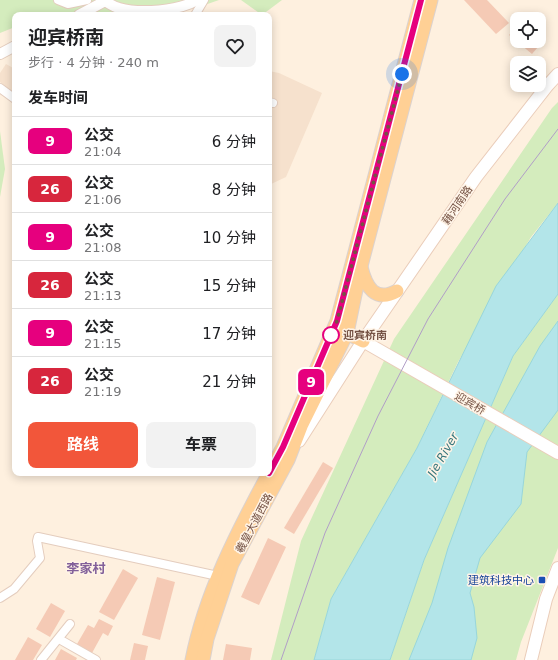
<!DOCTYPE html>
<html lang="zh">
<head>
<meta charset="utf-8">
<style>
  :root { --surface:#fff; --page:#f2f2f2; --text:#202124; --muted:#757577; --line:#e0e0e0; --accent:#f2563a }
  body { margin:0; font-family:"DejaVu Sans","Noto Sans SC",sans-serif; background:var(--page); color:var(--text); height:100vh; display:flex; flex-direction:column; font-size:15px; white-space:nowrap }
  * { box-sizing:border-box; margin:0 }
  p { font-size:13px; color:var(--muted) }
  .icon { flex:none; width:22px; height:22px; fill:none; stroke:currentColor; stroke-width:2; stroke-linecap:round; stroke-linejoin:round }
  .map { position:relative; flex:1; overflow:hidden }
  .details { position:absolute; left:12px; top:12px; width:260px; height:464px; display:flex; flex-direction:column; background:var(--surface); border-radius:8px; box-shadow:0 2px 10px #0003 }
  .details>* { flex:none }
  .badge { padding:0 8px; border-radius:6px; font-size:14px; line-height:26px }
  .controls { position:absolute; left:510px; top:12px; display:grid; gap:8px }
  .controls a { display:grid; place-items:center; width:36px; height:36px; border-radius:8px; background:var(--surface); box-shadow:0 2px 10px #0003; font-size:20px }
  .you { position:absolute; width:20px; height:20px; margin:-10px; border:3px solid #fff; border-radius:50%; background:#1a73e8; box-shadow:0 0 0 6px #1a73e833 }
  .map>.badge { position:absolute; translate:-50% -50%; box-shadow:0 0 0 2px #fff }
  h2 { padding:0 16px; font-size:15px; line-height:36px }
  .round { display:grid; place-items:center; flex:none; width:42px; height:42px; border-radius:8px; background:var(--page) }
  .head { display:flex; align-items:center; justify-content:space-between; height:68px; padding:0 16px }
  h1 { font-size:19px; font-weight:700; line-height:30px }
  .action { display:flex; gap:8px; margin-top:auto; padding:8px 16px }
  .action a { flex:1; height:46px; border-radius:8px; background:var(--accent); color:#fff; font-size:16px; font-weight:700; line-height:46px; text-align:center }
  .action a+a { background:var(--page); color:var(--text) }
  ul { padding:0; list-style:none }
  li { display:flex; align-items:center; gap:12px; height:48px; padding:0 16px; border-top:1px solid var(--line) }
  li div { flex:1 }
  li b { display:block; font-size:15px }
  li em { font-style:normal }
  li .badge { min-width:44px; font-weight:700; text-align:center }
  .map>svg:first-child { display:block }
  .residential { fill:#f6e1cd }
  .green { fill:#d4ecbd }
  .water { fill:#b3e5e9; stroke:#98d6db }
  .building { fill:#f5cab5 }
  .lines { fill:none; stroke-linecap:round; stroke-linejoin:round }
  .minor-casing { stroke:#e4cdbe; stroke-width:10 }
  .tertiary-casing { stroke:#e4cdbe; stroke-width:12 }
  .secondary-casing { stroke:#eacdba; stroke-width:14 }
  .primary-casing { stroke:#dbd2cf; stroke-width:15 }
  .minor { stroke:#fff; stroke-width:8 }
  .tertiary { stroke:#fff; stroke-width:10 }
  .secondary { stroke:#fff; stroke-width:12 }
  .primary { stroke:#ffd095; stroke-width:13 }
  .tram { stroke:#b19ec7; stroke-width:1 }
  .line-casing { stroke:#fff; stroke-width:9 }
  .line { stroke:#e6007e; stroke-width:6 }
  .walk { stroke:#765345; stroke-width:4; stroke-dasharray:0 7.2 }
  .stop-dot { fill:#fff; stroke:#e6007e; stroke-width:2 }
  .transit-dot { fill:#1a4fb4; stroke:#fff4e7; stroke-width:1.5 }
  .labels { text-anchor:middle; stroke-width:3; stroke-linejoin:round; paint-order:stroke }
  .street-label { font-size:11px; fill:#765345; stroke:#fff4e7 }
  .stop-label { font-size:11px; font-weight:bold; fill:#765345; stroke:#fff4e7; text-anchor:start }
  .transit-label { font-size:11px; fill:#164399; stroke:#fff4e7; text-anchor:end }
  .water-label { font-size:12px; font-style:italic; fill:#38777d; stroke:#fff4e7 }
  .quarter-label { font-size:13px; font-weight:bold; fill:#82609a; stroke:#fff4e7 }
</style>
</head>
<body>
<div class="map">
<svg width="558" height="660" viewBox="0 0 558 660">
  <rect width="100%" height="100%" fill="#fef0df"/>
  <g class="residential">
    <path d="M 6,64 L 15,69 L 15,94 L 0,82 L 0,73 Z"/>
    <path d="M 269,71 L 279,73 L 322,93 L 286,177 L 269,185 Z"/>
  </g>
  <g class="green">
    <path d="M 0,0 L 219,0 L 196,8 L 97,15 L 15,15 L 15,27 L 0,33 Z"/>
    <path d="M 241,0 L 282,0 L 262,15 Z"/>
    <path d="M 558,102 L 558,203 L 531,237 L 458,362 L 417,448 L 331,599 L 314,660 L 271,660 L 301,541 L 394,339 L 552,108 Z"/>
    <path d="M 0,131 L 5,169 L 0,197 Z"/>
    <path d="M 558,294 L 558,548 L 521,642 L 516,660 L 390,660 L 424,560 L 513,356 Z"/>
  </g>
  <g class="water">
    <path d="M 558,203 L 558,294 L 513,356 L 424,560 L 390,660 L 314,660 L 331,599 L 417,448 L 496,286 Z"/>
    <path d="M 558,321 L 558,410 L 527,452 L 521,504 L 480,558 L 470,593 L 474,607 L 477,638 L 471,660 L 409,660 L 432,603 L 448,548 L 487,442 L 540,346 Z"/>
  </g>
  <g class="building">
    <path d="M 464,0 L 487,0 L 509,23 L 496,34 Z"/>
    <path d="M 515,28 L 517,29 L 517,41 L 531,41 L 538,47 L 532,54 L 509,35 Z"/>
    <path d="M 323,462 L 333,468 L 294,534 L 284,528 Z"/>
    <path d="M 268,538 L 286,547 L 259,605 L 241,597 Z"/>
    <path d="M 123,569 L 138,578 L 114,620 L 99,612 Z"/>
    <path d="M 157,577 L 175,582 L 160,640 L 142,635 Z"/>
    <path d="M 51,603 L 65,611 L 50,637 L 36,629 Z"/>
    <path d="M 99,619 L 113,626 L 108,636 L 103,633 L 92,653 L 77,644 L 88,625 L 94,628 Z"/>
    <path d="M 28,637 L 42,645 L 33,660 L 15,660 Z"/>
    <path d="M 134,643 L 148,646 L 145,660 L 130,660 Z"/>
    <path d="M 226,644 L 252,648 L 250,660 L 223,660 Z"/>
    <path d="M 61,649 L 77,658 L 76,660 L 55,660 Z"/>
  </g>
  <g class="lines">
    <defs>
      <g id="minor">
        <path d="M 58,0 L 68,4 L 87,0"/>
        <path d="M 195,15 L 204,0"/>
        <path d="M 0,88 L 15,99"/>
        <path d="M 269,102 L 273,103"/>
        <path d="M 0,598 L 14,589 L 40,558 L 37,541 L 38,537 L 218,576"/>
        <path d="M 59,639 L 96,660"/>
        <path d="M 41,660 L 70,624"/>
      </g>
      <g id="tertiary">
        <path d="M 79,15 L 105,1 C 110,4 114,7 119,8 C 140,14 179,11 197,0"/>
        <path d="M 0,54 L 15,46"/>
      </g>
      <g id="secondary">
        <path d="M 363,341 L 558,453"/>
        <path d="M 299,441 L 363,341 L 476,177 L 547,86 L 558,74"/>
        <path d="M 531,660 L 546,599 L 558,568"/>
      </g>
      <g id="primary">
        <path d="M 361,267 C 366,287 375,303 397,291"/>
        <path d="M 342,327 L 347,333 L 363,341"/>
        <path d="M 269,473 L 283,447 L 337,321 L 421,0"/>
        <path d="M 192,660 C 205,594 237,532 269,473"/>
        <path d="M 203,660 L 207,639 L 232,564 L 288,460 L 302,424 L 347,333 L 361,266 L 431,0"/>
      </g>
    </defs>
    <use href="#minor" class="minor-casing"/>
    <use href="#tertiary" class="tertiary-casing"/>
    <use href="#secondary" class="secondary-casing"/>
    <use href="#primary" class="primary-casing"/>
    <use href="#minor" class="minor"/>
    <use href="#tertiary" class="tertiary"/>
    <use href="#secondary" class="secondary"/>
    <use href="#primary" class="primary"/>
    <path class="tram" d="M 281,660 L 325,533 L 378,416 L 428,319 L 505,199 L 558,129"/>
  </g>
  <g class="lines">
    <defs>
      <path id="line" d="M 269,473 L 283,447 L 337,321 L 421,0"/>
    </defs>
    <use href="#line" class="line-casing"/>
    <use href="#line" class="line"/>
    <path class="walk" d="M 331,335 L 337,321 L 402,74"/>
  </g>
  <circle class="stop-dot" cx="331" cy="335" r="8"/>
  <rect class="transit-dot" x="538" y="576" width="8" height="8" rx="2"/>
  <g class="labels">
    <g class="street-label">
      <text transform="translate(457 205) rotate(-56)" y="4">藉河南路</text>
      <text transform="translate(470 403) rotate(30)" y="4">迎宾桥</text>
      <text transform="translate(254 523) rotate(-62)" y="4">羲皇大道西路</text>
    </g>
    <g class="stop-label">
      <text x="343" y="339">迎宾桥南</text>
    </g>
    <g class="transit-label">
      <text x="534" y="584">建筑科技中心</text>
    </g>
    <g class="water-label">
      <text transform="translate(443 455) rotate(-60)" y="4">Jie River</text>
    </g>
    <g class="quarter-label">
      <text x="86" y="573">李家村</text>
    </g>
  </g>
</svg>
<div class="controls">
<a><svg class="icon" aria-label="locate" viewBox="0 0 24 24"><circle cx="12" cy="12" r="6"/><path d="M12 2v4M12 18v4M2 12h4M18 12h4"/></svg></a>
<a><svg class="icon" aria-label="layers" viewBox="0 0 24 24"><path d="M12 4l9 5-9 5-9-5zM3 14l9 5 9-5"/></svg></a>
</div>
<div class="you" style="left:402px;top:74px"></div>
<b class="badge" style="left:311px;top:382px;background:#e6007e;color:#fff">9</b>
<section class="details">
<div class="head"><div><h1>迎宾桥南</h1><p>步行 · 4 分钟 · 240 m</p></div><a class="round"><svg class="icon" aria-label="heart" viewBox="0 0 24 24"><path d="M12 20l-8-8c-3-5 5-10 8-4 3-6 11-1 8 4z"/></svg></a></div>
<h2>发车时间</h2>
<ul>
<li><span class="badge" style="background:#e6007e;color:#fff">9</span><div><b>公交</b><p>21:04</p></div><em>6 分钟</em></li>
<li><span class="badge" style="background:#d7263d;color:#fff">26</span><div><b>公交</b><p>21:06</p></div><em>8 分钟</em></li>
<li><span class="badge" style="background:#e6007e;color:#fff">9</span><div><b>公交</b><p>21:08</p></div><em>10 分钟</em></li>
<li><span class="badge" style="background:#d7263d;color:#fff">26</span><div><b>公交</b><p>21:13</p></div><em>15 分钟</em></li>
<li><span class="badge" style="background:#e6007e;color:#fff">9</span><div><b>公交</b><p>21:15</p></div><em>17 分钟</em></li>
<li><span class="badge" style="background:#d7263d;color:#fff">26</span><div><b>公交</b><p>21:19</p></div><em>21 分钟</em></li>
</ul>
<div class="action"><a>路线</a><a>车票</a></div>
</section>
</div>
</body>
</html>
